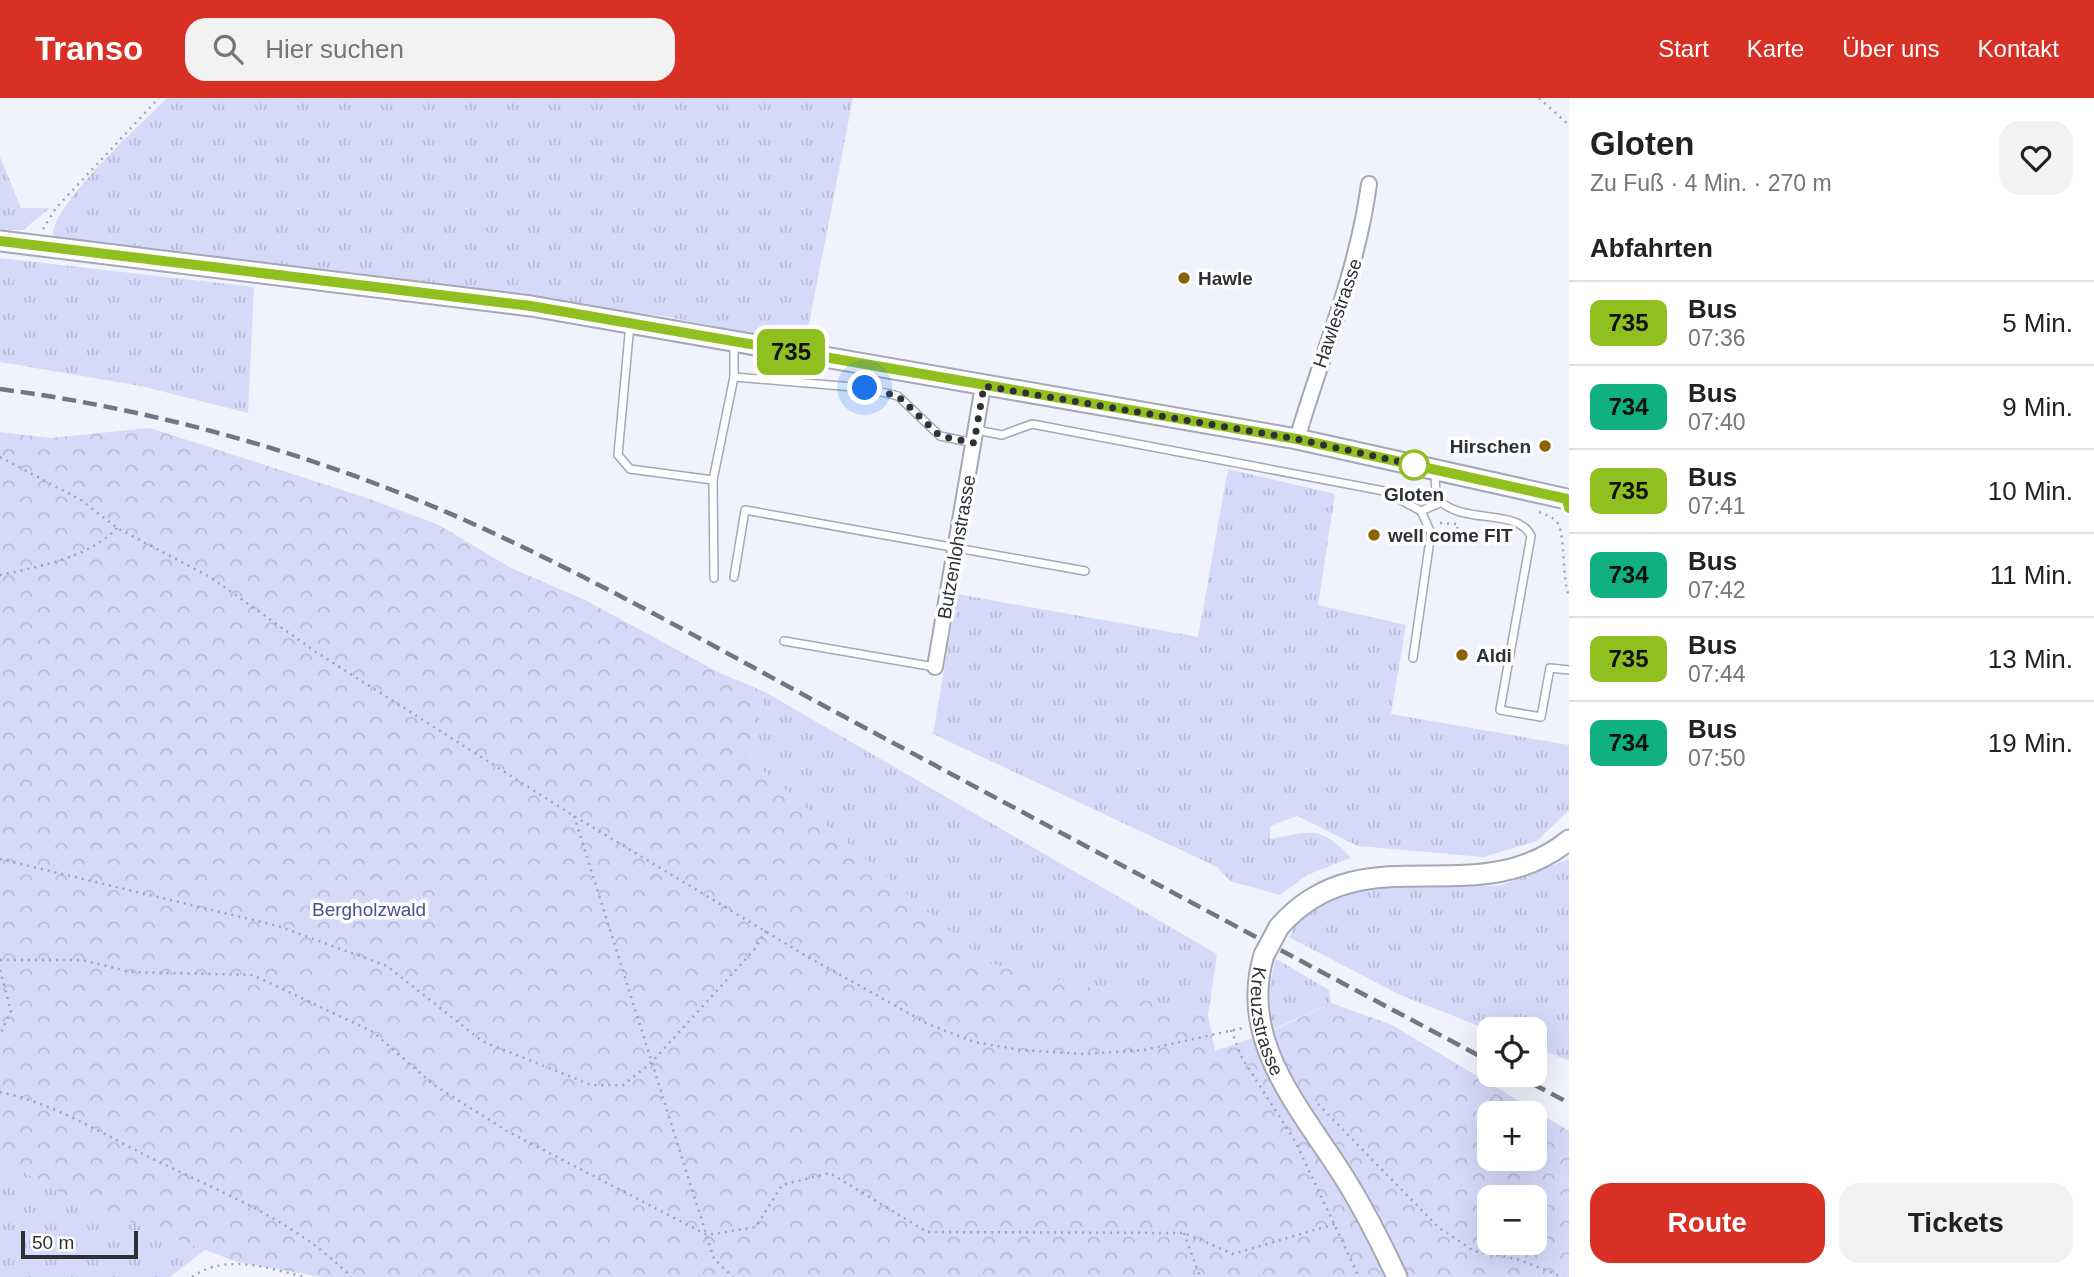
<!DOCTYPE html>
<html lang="de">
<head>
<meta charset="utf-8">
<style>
  :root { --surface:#fff; --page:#f2f2f2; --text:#222; --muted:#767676; --line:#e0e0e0; --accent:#d93025 }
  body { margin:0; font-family:Arial,sans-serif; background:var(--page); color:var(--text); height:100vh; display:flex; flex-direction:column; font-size:26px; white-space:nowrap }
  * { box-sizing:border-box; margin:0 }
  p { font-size:23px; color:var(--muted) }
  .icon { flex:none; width:38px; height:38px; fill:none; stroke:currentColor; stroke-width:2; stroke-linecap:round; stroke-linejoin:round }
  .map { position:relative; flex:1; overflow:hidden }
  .side { display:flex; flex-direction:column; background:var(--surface); width:525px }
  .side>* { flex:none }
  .badge { padding:0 14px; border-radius:10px; font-size:24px; line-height:46px }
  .fabs { position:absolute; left:1477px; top:919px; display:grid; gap:14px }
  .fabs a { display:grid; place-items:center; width:70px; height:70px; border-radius:14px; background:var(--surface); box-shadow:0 7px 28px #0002; font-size:35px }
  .scale { position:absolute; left:21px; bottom:18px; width:117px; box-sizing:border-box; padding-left:7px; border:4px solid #303136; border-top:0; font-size:19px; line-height:24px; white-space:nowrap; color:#303136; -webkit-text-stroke:5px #fff; paint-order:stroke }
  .you { position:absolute; width:35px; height:35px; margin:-18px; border:5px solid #fff; border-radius:50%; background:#1a73e8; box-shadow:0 0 0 10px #1a73e833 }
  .map>.badge { position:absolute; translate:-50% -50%; box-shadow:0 0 0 4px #fff }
  h2 { padding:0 21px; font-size:26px; line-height:63px }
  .round { display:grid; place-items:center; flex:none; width:74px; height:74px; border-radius:21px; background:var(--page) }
  .head { display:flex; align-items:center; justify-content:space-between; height:119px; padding:0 21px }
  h1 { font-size:33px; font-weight:700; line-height:52px }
  .primary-button { display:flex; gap:14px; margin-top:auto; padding:14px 21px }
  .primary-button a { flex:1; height:80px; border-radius:21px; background:var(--accent); color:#fff; font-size:28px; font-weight:700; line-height:80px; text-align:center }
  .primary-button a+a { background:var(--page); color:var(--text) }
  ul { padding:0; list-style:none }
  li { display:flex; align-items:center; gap:21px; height:84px; padding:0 21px; border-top:2px solid var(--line) }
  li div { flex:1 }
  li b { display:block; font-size:26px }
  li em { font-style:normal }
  li .badge { min-width:77px; font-weight:700; text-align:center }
  header { display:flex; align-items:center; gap:42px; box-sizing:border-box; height:98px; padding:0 35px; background:var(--accent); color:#fff }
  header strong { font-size:33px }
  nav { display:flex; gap:38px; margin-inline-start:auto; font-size:24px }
  .search { width:490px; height:63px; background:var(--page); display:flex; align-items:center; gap:18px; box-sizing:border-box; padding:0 24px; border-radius:21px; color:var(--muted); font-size:26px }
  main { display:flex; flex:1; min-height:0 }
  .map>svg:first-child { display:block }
  .grass { fill:url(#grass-tufts) }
  .forest { fill:url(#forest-crowns); fill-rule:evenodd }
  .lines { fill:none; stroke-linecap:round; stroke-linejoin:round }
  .lane-casing { stroke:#a5a8b5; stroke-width:10 }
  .street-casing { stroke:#a5a8b5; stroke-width:18 }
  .secondary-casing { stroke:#a5a8b5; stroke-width:23 }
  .path { stroke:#a3a5ae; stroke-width:2.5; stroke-dasharray:2 5; stroke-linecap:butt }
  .lane { stroke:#fff; stroke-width:7 }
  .street { stroke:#fff; stroke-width:14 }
  .secondary { stroke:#fff; stroke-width:19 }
  .rail { stroke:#74757d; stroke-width:4.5; stroke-dasharray:14 7; stroke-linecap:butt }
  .secondary-bridge-casing { stroke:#a5a8b5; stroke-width:23; stroke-linecap:butt }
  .secondary-bridge { stroke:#fff; stroke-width:19 }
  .line-casing { stroke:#fff; stroke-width:16 }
  .line { stroke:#90c01f; stroke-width:10 }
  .walk { stroke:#303136; stroke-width:7; stroke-dasharray:0 12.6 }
  .poi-dot { fill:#8d6107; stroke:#fff; stroke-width:2.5 }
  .stop-dot { fill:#fff; stroke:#90c01f; stroke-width:3.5 }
  .labels { text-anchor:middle; stroke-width:7; stroke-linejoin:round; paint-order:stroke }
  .poi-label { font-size:19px; font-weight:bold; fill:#303136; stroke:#fff; text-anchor:start }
  .street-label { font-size:19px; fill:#303136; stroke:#fff }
  .stop-label { font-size:19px; font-weight:bold; fill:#303136; stroke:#fff }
  .park-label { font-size:19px; fill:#4a4e91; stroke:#fff }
</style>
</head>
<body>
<header>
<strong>Transo</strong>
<div class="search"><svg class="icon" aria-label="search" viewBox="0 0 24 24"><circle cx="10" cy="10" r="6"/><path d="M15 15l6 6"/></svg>Hier suchen</div>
<nav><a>Start</a><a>Karte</a><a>Über uns</a><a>Kontakt</a></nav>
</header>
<main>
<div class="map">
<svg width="1569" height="1179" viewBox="0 0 1569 1179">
  <defs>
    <pattern id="grass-tufts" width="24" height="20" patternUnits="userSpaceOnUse" patternTransform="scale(1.75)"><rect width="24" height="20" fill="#d6daf9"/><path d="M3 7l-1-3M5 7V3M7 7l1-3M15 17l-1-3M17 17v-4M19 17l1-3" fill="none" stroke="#b8bcd6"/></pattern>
    <pattern id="forest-crowns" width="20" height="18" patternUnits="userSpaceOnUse" patternTransform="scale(1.75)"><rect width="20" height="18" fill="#d6daf9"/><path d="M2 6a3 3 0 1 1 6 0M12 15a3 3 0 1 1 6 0" fill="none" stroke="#b8bcd6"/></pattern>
  </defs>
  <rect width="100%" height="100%" fill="#f0f2fe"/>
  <g class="grass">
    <path d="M 167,0 L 853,0 L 805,246 L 668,219 L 53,139 C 50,108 142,25 167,0 Z"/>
    <path d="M 0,59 L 21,110 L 50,110 L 23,132 L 0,132 Z"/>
    <path d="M 0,160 L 254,189 L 248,315 L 141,288 L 0,264 Z"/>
    <path d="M 1228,371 L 1335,396 L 1318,507 L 1406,527 L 1391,616 L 1569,647 L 1569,712 L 1537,743 L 1483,759 L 1358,748 L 1297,718 L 1270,728 L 1270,741 C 1310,734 1320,726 1351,760 L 1307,777 L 1280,797 L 1230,783 L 1217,769 L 933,636 L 957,496 L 1198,539 Z"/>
    <path d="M 765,594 L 1217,856 L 1208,917 L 987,865 L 750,662 Z"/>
    <path d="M 1569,761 L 1569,963 L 1535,949 L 1535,931 L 1489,932 L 1398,896 L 1289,839 L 1297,823 L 1325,803 L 1376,786 L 1499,788 Z"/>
    <path d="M 1276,861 L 1329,892 L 1331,905 L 1272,932 L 1269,888 Z"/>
    <path d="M 0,1060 L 71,1101 L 205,1152 L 170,1179 L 0,1179 Z"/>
  </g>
  <path class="forest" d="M 150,330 L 367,400 L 437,426 L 511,470 L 585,502 L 720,575 L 765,594 L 750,662 L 987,865 L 1208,917 L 1215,953 L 1268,935 L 1331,905 L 1392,927 L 1569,1033 L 1569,1179 L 322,1179 L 237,1164 L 71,1101 L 0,1060 L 0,334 L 50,340 ZM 1489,1015 L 1535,1015 L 1535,1060 L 1489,1060 ZM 1489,1099 L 1535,1099 L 1535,1144 L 1489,1144 Z"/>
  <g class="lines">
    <defs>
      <g id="lane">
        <path d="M 630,226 L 618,357 L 630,371 L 713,382 L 734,279 L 734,244"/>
        <path d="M 734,279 L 865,290 L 898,298 L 940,338 L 974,345"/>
        <path d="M 976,332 L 1002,337 L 1032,326 L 1384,393 L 1421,413 L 1440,405"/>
        <path d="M 1435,375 L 1436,398 C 1457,429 1517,408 1531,438 L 1500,612 L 1541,619 L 1550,570 L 1569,572"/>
        <path d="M 713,382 L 714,480"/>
        <path d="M 734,479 L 745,412 L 1085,473"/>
        <path d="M 784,543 L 935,569"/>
        <path d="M 1413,560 L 1431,435 L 1421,413"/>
      </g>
      <g id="street">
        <path d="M 1297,341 C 1322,256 1357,175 1369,86"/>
        <path d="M 935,569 L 983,288"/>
      </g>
      <g id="secondary">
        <path d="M 0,143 L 531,208 L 1297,341 L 1567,401"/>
        <path d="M 1279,829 C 1362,733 1476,818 1569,742"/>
        <path id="s1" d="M 1264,857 C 1237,945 1304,1014 1347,1084 C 1366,1115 1382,1147 1397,1179"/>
      </g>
    </defs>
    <use href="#lane" class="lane-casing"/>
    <use href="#street" class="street-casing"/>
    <use href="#secondary" class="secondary-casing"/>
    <g class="path">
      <path d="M 1539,0 L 1569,27"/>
      <path d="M 43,131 L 56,110 L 159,0"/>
      <path d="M 0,359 L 81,402 L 117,430 L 210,479 L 316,554 L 574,718 L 808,859 L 928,926 L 974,944 L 1021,952 L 1083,956 L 1144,952 L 1243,930"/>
      <path d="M 1539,414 C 1546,417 1554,419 1558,426 C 1565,436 1562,480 1569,499"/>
      <path d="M 1440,425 L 1458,426 L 1457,433 L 1463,434 L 1468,446"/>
      <path d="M 0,477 C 38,469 90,459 117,430"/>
      <path d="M 574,718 L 714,1161 L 733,1179"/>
      <path d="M 0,761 L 278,828 L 387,868 L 482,943 L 591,987 L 623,987 L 650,966 L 754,852 L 767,831"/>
      <path d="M 0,862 L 82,862 L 130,874 L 253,877 L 373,934 L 434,987 L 507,1033 L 707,1137 L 756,1129 L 782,1087 L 830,1075 L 927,1134 L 1184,1135 L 1233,1156 L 1335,1126"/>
      <path d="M 0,872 L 11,913 L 0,937"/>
      <path d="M 1231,932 L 1242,960 L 1295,1043 L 1359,1179"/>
      <path d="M 0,994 C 53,1005 103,1036 151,1060 C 220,1094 297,1123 351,1179"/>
      <path d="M 1318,1006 L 1438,1129 L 1474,1153 L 1517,1161 L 1563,1179"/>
      <path d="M 1184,1135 L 1200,1179"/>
      <path d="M 192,1179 C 226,1155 268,1170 304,1179"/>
    </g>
    <use href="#lane" class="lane"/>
    <use href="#street" class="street"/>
    <use href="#secondary" class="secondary"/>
    <g class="rail">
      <path d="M 0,291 C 158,312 314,356 460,420 C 595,480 725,555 856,625 C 1067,738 1278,851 1489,963"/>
      <path d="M 1514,976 L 1569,1005"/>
    </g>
    <defs>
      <path id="secondary-bridge" d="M 1264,857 L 1279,829"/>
    </defs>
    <use href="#secondary-bridge" class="secondary-bridge-casing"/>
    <use href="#secondary-bridge" class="secondary-bridge"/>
  </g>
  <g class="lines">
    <defs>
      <path id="line" d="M 0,143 L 531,208 L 1297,341 L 1567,401 L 1569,410"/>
    </defs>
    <use href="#line" class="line-casing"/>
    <use href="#line" class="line"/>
    <path class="walk" d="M 865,290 L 898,298 L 940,338 L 974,345 L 984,288 L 1297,341 L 1414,367"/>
  </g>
  <g class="poi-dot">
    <circle cx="1184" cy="180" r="7"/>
    <circle cx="1545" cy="348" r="7"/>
    <circle cx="1374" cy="437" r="7"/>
    <circle cx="1462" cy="557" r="7"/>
  </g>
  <circle class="stop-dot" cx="1414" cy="367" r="14"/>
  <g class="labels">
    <g class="poi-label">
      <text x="1198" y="187">Hawle</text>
      <text x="1531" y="355" text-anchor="end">Hirschen</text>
      <text x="1388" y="444">well come FIT</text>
      <text x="1476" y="564">Aldi</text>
    </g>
    <g class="street-label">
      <text transform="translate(1337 215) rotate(-71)" y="7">Hawlestrasse</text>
      <text transform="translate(956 449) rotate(-80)" y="7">Butzenlohstrasse</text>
      <text dy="7" stroke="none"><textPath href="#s1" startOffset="68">Kreuzstrasse</textPath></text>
    </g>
    <g class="stop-label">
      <text x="1414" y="403">Gloten</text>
    </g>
    <g class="park-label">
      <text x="369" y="818">Bergholzwald</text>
    </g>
  </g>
</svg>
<div class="fabs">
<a><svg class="icon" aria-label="locate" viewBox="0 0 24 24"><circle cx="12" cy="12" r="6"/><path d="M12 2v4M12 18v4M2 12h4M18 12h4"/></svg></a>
<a>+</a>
<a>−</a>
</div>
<div class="scale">50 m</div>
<div class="you" style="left:865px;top:290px"></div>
<b class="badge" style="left:791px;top:254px;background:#90c01f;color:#111">735</b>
</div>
<section class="side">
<div class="head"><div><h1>Gloten</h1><p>Zu Fuß · 4 Min. · 270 m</p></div><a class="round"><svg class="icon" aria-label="heart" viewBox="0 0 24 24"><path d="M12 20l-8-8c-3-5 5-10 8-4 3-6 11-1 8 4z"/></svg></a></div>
<h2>Abfahrten</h2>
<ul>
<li><span class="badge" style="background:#90c01f;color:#111">735</span><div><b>Bus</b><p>07:36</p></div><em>5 Min.</em></li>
<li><span class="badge" style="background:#10b080;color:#111">734</span><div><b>Bus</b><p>07:40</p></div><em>9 Min.</em></li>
<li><span class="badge" style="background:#90c01f;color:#111">735</span><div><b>Bus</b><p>07:41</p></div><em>10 Min.</em></li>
<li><span class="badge" style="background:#10b080;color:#111">734</span><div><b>Bus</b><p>07:42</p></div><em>11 Min.</em></li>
<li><span class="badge" style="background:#90c01f;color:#111">735</span><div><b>Bus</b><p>07:44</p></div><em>13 Min.</em></li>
<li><span class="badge" style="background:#10b080;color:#111">734</span><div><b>Bus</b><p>07:50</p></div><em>19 Min.</em></li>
</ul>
<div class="primary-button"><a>Route</a><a>Tickets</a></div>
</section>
</main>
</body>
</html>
